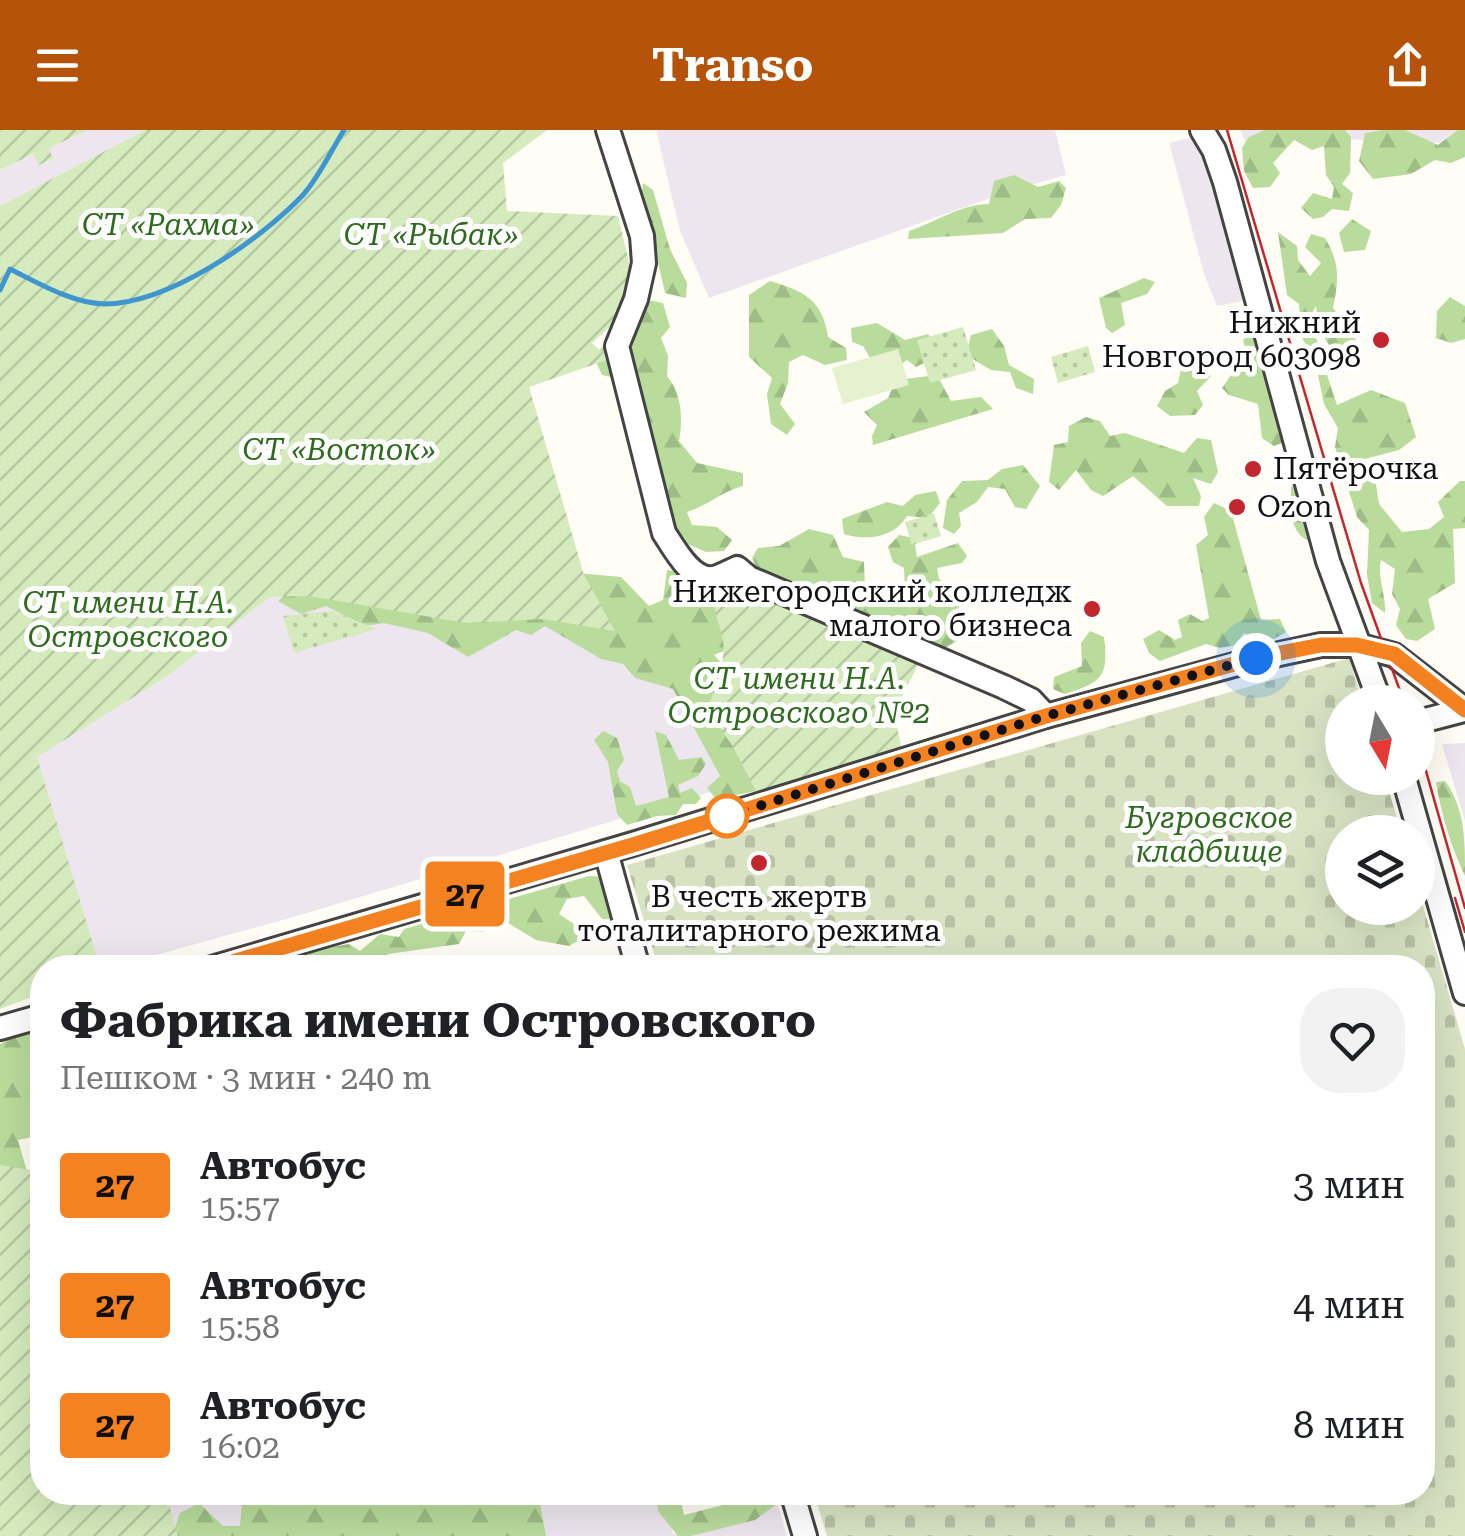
<!DOCTYPE html>
<html lang="ru">
<head>
<meta charset="utf-8">
<style>
  :root { --surface:#fff; --page:#f2f2f2; --text:#202124; --muted:#757577; --accent:#b45309 }
  body { margin:0; font-family:"Roboto Serif",serif; background:var(--page); color:var(--text); height:100vh; display:flex; flex-direction:column; font-size:38px; white-space:nowrap }
  * { box-sizing:border-box; margin:0 }
  p { font-size:32px; color:var(--muted) }
  .icon { flex:none; width:55px; height:55px; fill:none; stroke:currentColor; stroke-width:2; stroke-linecap:round; stroke-linejoin:round }
  .map { position:relative; flex:1; overflow:hidden }
  .details { position:absolute; left:30px; top:825px; width:1405px; height:550px; display:flex; flex-direction:column; background:var(--surface); border-radius:40px; box-shadow:0 10px 40px #0002 }
  .details>* { flex:none }
  .badge { padding:0 20px; border-radius:8px; font-size:35px; line-height:65px }
  .needle { width:65px; rotate:170deg }
  .tools { position:absolute; left:1325px; top:555px; display:grid; gap:20px }
  .tools a { display:grid; place-items:center; width:110px; height:110px; border-radius:50%; background:var(--surface); box-shadow:0 10px 40px #0002; font-size:50px }
  .you { position:absolute; width:50px; height:50px; margin:-25px; border:8px solid #fff; border-radius:50%; background:#1a73e8; box-shadow:0 0 0 15px #1a73e833 }
  .map>.badge { position:absolute; translate:-50% -50%; box-shadow:0 0 0 5px #fff }
  .round { display:grid; place-items:center; flex:none; width:105px; height:105px; border-radius:40px; background:var(--page) }
  .headline { display:flex; align-items:center; justify-content:space-between; height:170px; padding:0 30px }
  h1 { font-size:48px; font-weight:700; line-height:75px }
  ul { padding:0; list-style:none }
  li { display:flex; align-items:center; gap:30px; height:120px; padding:0 30px }
  li div { flex:1 }
  li b { display:block; font-size:38px }
  li em { font-style:normal }
  li .badge { min-width:110px; font-weight:700; text-align:center }
  header { display:flex; justify-content:space-between; align-items:center; height:130px; padding:0 30px; background:var(--accent); color:#fff; font-size:45px; font-weight:700 }
  .map>svg:first-child { display:block }
  .industrial { fill:#eee6ef }
  .forest { fill:url(#forest-firs) }
  .cemetery { fill:url(#cemetery-stones) }
  .park { fill:url(#park-dots) }
  .garden { fill:url(#garden-furrows) }
  .pitch { fill:#e6f2cf }
  .lines { fill:none; stroke-linecap:round; stroke-linejoin:round }
  .stream { stroke:#3f96cf; stroke-width:5 }
  .minor-casing { stroke:#444; stroke-width:28 }
  .minor { stroke:#fff; stroke-width:22 }
  .tram { stroke:#c4262e; stroke-width:2.5 }
  .line-casing { stroke:#fff; stroke-width:22 }
  .line { stroke:#f58220; stroke-width:15 }
  .walk { stroke:#111; stroke-width:10; stroke-dasharray:0 18 }
  .poi-dot { fill:#c4262e; stroke:#fff; stroke-width:4 }
  .stop-dot { fill:#fff; stroke:#f58220; stroke-width:5 }
  .labels { text-anchor:middle; stroke-width:10; stroke-linejoin:round; paint-order:stroke }
  .park-label { font-size:30px; font-style:italic; fill:#2f6b1f; stroke:#fff }
  .poi-label { font-size:30px; fill:#111; stroke:#fff; text-anchor:end }
</style>
</head>
<body>
<header><svg class="icon" aria-label="menu" viewBox="0 0 24 24"><path d="M4 6h16M4 12h16M4 18h16"/></svg>Transo<svg class="icon" aria-label="share" viewBox="0 0 24 24"><path d="M12 15V3M7 8l5-5 5 5M5 13v7h14v-7"/></svg></header>
<div class="map">
<svg width="1465" height="1406" viewBox="0 0 1465 1406">
  <defs>
    <pattern id="forest-firs" width="22" height="20" patternUnits="userSpaceOnUse" patternTransform="scale(2.5)"><rect width="22" height="20" fill="#b9dc9c"/><path d="M5 1l3.5 6h-7zM16 11l3.5 6h-7z" fill="#9ebc85"/></pattern>
    <pattern id="cemetery-stones" width="16" height="16" patternUnits="userSpaceOnUse" patternTransform="scale(2.5)"><rect width="16" height="16" fill="#d9e3c4"/><path d="M2 7V4a2 2 0 0 1 4 0v3zM10 15v-3a2 2 0 0 1 4 0v3z" fill="#b9c2a7"/></pattern>
    <pattern id="park-dots" width="8" height="8" patternUnits="userSpaceOnUse" patternTransform="scale(2.5)"><rect width="8" height="8" fill="#d5ebbd"/><path d="M2 2h.1M6 6h.1" fill="none" stroke="#b6c8a1" stroke-width="1.8" stroke-linecap="round"/></pattern>
    <pattern id="garden-furrows" width="10" height="10" patternUnits="userSpaceOnUse" patternTransform="scale(2.5)"><rect width="10" height="10" fill="#d5ebbd"/><path d="M-1 1l2-2M0 10L10 0M9 11l2-2" fill="none" stroke="#b6c8a1"/></pattern>
  </defs>
  <rect width="100%" height="100%" fill="#fffdf5"/>
  <g class="industrial">
    <path d="M 88,0 L 145,0 L 0,76 L 0,40 L 34,24 L 39,35 L 47,32 L 53,29 L 48,18 Z"/>
    <path d="M 656,0 L 1055,0 L 1066,45 L 1013,60 L 709,168 L 680,101 Z"/>
    <path d="M 1240,0 L 1465,0 L 1465,12 L 1413,13 L 1310,7 L 1248,17 Z"/>
    <path d="M 1190,8 L 1207,16 L 1248,170 L 1217,176 L 1204,144 L 1169,13 Z"/>
    <path d="M 309,466 L 543,489 L 672,552 L 733,655 L 297,786 L 113,837 L 100,838 L 36,627 L 169,545 L 270,467 Z"/>
    <path d="M 1465,613 L 1465,691 L 1442,614 Z"/>
    <path d="M 166,1363 L 662,1363 L 673,1404 L 777,1372 L 787,1406 L 178,1406 Z"/>
  </g>
  <g class="forest">
    <path d="M 1265,0 L 1345,0 L 1351,7 L 1350,43 L 1342,54 L 1353,63 L 1349,81 L 1332,79 L 1323,87 L 1313,89 L 1301,78 L 1313,63 L 1332,69 L 1334,57 L 1326,45 L 1324,16 L 1312,20 L 1294,10 L 1273,33 L 1280,43 L 1270,57 L 1253,58 L 1244,41 L 1242,18 L 1249,7 Z"/>
    <path d="M 1383,0 L 1405,0 L 1438,15 L 1458,0 L 1465,0 L 1465,27 L 1451,33 L 1435,30 L 1411,44 L 1373,49 L 1359,31 L 1365,3 Z"/>
    <path d="M 1014,45 L 1038,57 L 1059,51 L 1066,58 L 1061,75 L 1051,88 L 1025,89 L 1003,103 L 908,109 L 909,101 C 936,92 961,74 989,74 L 994,51 Z"/>
    <path d="M 643,53 L 653,60 L 670,119 L 687,153 L 686,168 L 665,163 L 642,62 Z"/>
    <path d="M 1352,89 L 1371,101 L 1365,120 L 1344,122 L 1339,103 Z"/>
    <path d="M 1278,102 L 1297,116 L 1298,130 L 1310,146 L 1321,133 L 1305,117 L 1311,104 L 1325,108 C 1340,133 1339,149 1333,178 L 1356,210 L 1350,225 L 1334,223 L 1319,199 L 1316,176 L 1308,190 L 1322,222 L 1315,231 L 1301,206 L 1299,174 L 1287,165 Z"/>
    <path d="M 1144,148 L 1155,152 L 1147,164 L 1121,173 L 1125,195 L 1112,203 L 1106,198 L 1099,168 Z"/>
    <path d="M 770,151 C 804,161 823,170 828,207 L 846,218 L 847,230 L 825,235 L 803,225 L 789,232 L 788,253 L 780,274 L 795,294 L 787,305 L 771,294 L 767,264 L 772,248 L 749,227 L 749,165 Z"/>
    <path d="M 1450,167 L 1465,176 L 1465,209 L 1451,213 L 1436,208 L 1437,181 Z"/>
    <path d="M 642,169 L 663,173 L 670,197 L 661,208 L 668,226 L 667,246 C 682,264 683,289 679,311 L 697,333 L 743,343 L 743,356 C 721,362 709,375 687,382 L 692,395 L 717,397 L 732,410 L 724,421 L 706,422 L 676,409 L 664,375 L 664,348 C 646,327 644,308 646,281 L 635,270 L 628,251 L 602,245 L 594,227 Z"/>
    <path d="M 877,193 L 905,210 L 928,204 L 941,225 L 916,237 L 907,230 L 895,239 L 873,233 L 863,216 L 852,212 L 851,198 Z"/>
    <path d="M 992,199 L 1004,216 L 1009,235 L 1034,249 L 1033,264 L 1016,258 L 1010,242 L 991,240 L 966,225 L 971,205 Z"/>
    <path d="M 1251,202 L 1271,208 L 1300,306 L 1274,316 L 1262,308 L 1258,274 L 1229,265 L 1222,258 L 1236,238 L 1249,231 L 1243,210 Z"/>
    <path d="M 1199,229 L 1211,246 L 1197,261 L 1203,275 L 1195,285 L 1170,286 L 1157,276 L 1165,261 L 1178,253 L 1181,239 Z"/>
    <path d="M 937,245 L 951,271 L 981,267 L 993,279 L 873,315 L 872,306 L 877,295 L 864,282 L 888,268 L 896,250 Z"/>
    <path d="M 1318,245 L 1327,245 L 1337,275 L 1371,260 L 1405,273 L 1416,307 L 1399,320 L 1365,329 L 1360,342 L 1376,354 L 1379,374 L 1402,402 L 1429,399 L 1444,387 L 1438,372 L 1460,351 L 1465,351 L 1465,398 L 1453,399 L 1455,453 L 1428,469 L 1435,499 L 1417,511 L 1406,509 L 1396,495 L 1400,479 L 1392,464 L 1395,439 L 1381,430 C 1377,448 1386,464 1385,483 L 1372,473 L 1367,445 L 1369,400 L 1357,387 L 1335,317 L 1338,298 L 1324,274 Z"/>
    <path d="M 1086,287 L 1100,291 L 1110,306 L 1125,303 L 1184,323 L 1197,308 L 1211,310 L 1218,342 L 1211,354 L 1193,348 L 1201,366 L 1199,376 L 1167,376 L 1133,346 L 1103,366 L 1091,360 L 1076,340 L 1059,360 L 1049,352 L 1054,315 L 1068,312 L 1069,296 Z"/>
    <path d="M 1023,335 L 1040,356 L 1026,379 L 1015,377 L 1005,359 L 988,357 L 977,372 L 959,383 L 961,396 L 954,404 L 943,398 L 947,370 L 962,351 L 988,350 L 1002,339 Z"/>
    <path d="M 1303,351 L 1315,413 C 1288,406 1291,380 1291,357 Z"/>
    <path d="M 936,361 L 940,373 L 928,388 L 907,386 C 894,408 866,411 844,404 L 842,389 L 887,372 L 903,376 L 915,365 Z"/>
    <path d="M 1214,373 L 1231,381 L 1261,490 L 1280,489 L 1286,502 C 1269,513 1261,514 1244,503 L 1236,515 L 1220,518 L 1206,514 L 1160,531 L 1149,523 L 1143,509 L 1159,500 L 1175,510 L 1182,507 L 1178,490 L 1190,484 L 1202,491 L 1209,488 L 1196,415 L 1208,405 L 1204,387 Z"/>
    <path d="M 809,399 L 833,405 L 843,427 L 864,432 L 865,459 L 888,473 L 905,464 L 904,438 L 893,432 L 888,417 L 899,405 L 914,408 L 917,427 L 958,413 L 967,426 L 962,433 L 937,438 L 939,449 L 955,461 L 966,506 L 943,519 L 845,476 L 828,479 L 767,461 L 752,428 L 758,418 L 779,416 Z"/>
    <path d="M 329,432 L 566,442 L 621,447 L 649,476 L 663,470 L 667,440 L 679,442 L 724,461 L 744,513 L 714,525 L 739,552 L 767,659 L 716,669 L 707,658 L 720,646 L 673,559 L 635,548 L 623,534 L 601,529 L 545,496 L 531,505 L 516,500 L 468,527 L 428,503 L 384,493 L 365,496 L 326,476 L 301,484 L 278,471 Z"/>
    <path d="M 1090,501 L 1104,507 C 1109,547 1102,552 1065,564 L 1053,559 L 1054,547 L 1082,536 L 1081,513 Z"/>
    <path d="M 603,601 L 617,608 L 624,630 L 617,641 L 620,651 L 630,657 L 636,676 L 669,667 L 655,601 L 666,605 L 679,630 L 702,627 L 706,634 L 698,646 L 678,655 L 680,663 L 692,658 L 701,668 L 696,674 L 683,674 L 676,685 L 657,686 L 627,695 L 617,684 L 608,632 L 594,610 Z"/>
    <path d="M 1445,651 C 1465,679 1465,709 1465,746 C 1451,717 1441,684 1436,652 Z"/>
    <path d="M 589,746 L 610,747 L 621,790 L 602,789 L 584,766 L 567,769 L 559,784 L 574,794 L 579,810 L 569,816 L 536,810 L 503,790 L 483,802 L 466,801 L 459,814 L 388,824 L 388,837 L 281,838 L 293,824 L 349,814 L 360,821 L 380,804 L 399,807 L 404,799 Z"/>
    <path d="M 34,896 L 42,898 L 42,1005 L 18,1010 L 28,1045 L 0,1046 L 0,914 Z"/>
    <path d="M 227,1362 L 538,1363 L 546,1406 L 172,1406 L 180,1383 L 199,1373 L 223,1396 L 240,1396 L 242,1372 Z"/>
    <path d="M 656,1363 L 679,1363 L 684,1385 L 746,1369 L 754,1363 L 792,1363 L 755,1390 L 691,1406 L 678,1406 L 658,1381 Z"/>
  </g>
  <path class="cemetery" d="M 1349,528 L 1363,572 L 1342,572 L 1342,648 L 1385,648 L 1401,702 L 1342,702 L 1342,778 L 1418,778 L 1418,759 L 1465,919 L 1465,1406 L 827,1406 L 814,1363 L 1422,1362 L 1422,838 L 658,837 L 627,735 Z"/>
  <g class="park">
    <path d="M 963,197 L 976,240 L 930,253 L 917,210 Z"/>
    <path d="M 1088,216 L 1095,242 L 1058,253 L 1051,227 Z"/>
    <path d="M 934,383 L 941,406 L 912,415 L 905,392 Z"/>
    <path d="M 332,481 L 377,499 L 294,523 L 283,486 Z"/>
  </g>
  <g class="garden">
    <path d="M 0,0 L 88,0 L 49,18 L 53,29 L 39,35 L 33,24 L 0,40 Z"/>
    <path d="M 145,0 L 547,0 L 503,33 L 507,81 L 618,86 L 630,136 L 620,188 L 592,213 L 610,229 L 529,257 L 584,445 L 615,501 L 543,489 L 466,493 L 309,466 L 270,467 L 169,545 L 37,627 L 100,837 L 42,838 L 42,863 L 0,879 L 0,76 Z"/>
    <path d="M 737,452 L 921,529 L 894,583 L 902,620 L 757,663 L 732,615 L 707,580 C 715,558 726,533 723,510 C 719,490 710,476 715,455 Z"/>
    <path d="M 0,1035 L 42,1042 L 42,1362 L 166,1363 L 178,1406 L 0,1406 Z"/>
  </g>
  <path class="pitch" d="M 898,219 L 909,255 L 843,274 L 832,238 Z"/>
  <g class="lines">
    <path class="stream" d="M 0,160 L 10,139 C 38,153 72,173 104,174 C 169,174 260,110 303,65 C 319,47 331,21 344,0"/>
    <defs>
      <g id="minor">
        <path d="M 608,0 L 642,106 L 644,133 L 636,169 L 617,216 L 664,403 C 674,418 691,451 713,448 C 720,447 730,441 737,438 L 749,448 L 1004,557 L 1031,570 L 1046,586"/>
        <path d="M 1202,0 L 1214,20 L 1225,52 L 1328,431 L 1380,572"/>
        <path d="M 1418,592 L 1464,580"/>
        <path d="M 1404,648 L 1465,863"/>
        <path d="M 606,722 L 638,838"/>
        <path d="M 212,838 L 636,713 L 1046,586 L 1256,529 L 1321,515 L 1357,515 L 1394,525 L 1465,580"/>
        <path d="M 0,898 L 42,886"/>
        <path d="M 792,1362 L 805,1406"/>
      </g>
    </defs>
    <use href="#minor" class="minor-casing"/>
    <use href="#minor" class="minor"/>
    <g class="tram">
      <path d="M 1227,0 L 1361,453 L 1404,572"/>
      <path d="M 1418,613 L 1465,778"/>
      <path d="M 1455,768 L 1465,802"/>
    </g>
  </g>
  <g class="lines">
    <defs>
      <path id="line" d="M 212,838 L 636,714 L 1046,586 L 1256,528 L 1321,515 L 1357,515 L 1394,524 L 1465,580"/>
    </defs>
    <use href="#line" class="line-casing"/>
    <use href="#line" class="line"/>
    <path class="walk" d="M 727,686 L 1046,586 L 1256,528"/>
  </g>
  <g class="poi-dot">
    <circle cx="1381" cy="210" r="10"/>
    <circle cx="1253" cy="339" r="10"/>
    <circle cx="1237" cy="377" r="10"/>
    <circle cx="1092" cy="479" r="10"/>
    <circle cx="759" cy="733" r="10"/>
  </g>
  <circle class="stop-dot" cx="727" cy="686" r="20"/>
  <g class="labels">
    <g class="park-label">
      <text x="168" y="105">СТ «Рахма»</text>
      <text x="431" y="115">СТ «Рыбак»</text>
      <text x="339" y="330">СТ «Восток»</text>
      <text x="128" y="483">СТ имени Н.А.<tspan x="128" dy="34">Островского</tspan></text>
      <text x="799" y="559">СТ имени Н.А.<tspan x="799" dy="34">Островского №2</tspan></text>
      <text x="1209" y="698">Бугровское<tspan x="1209" dy="34">кладбище</tspan></text>
    </g>
    <g class="poi-label">
      <text x="1361" y="203">Нижний<tspan x="1361" dy="34">Новгород 603098</tspan></text>
      <text x="1273" y="349" text-anchor="start">Пятёрочка</text>
      <text x="1257" y="387" text-anchor="start">Ozon</text>
      <text x="1072" y="472">Нижегородский колледж<tspan x="1072" dy="34">малого бизнеса</tspan></text>
      <text x="759" y="777" text-anchor="middle">В честь жертв<tspan x="759" dy="34">тоталитарного режима</tspan></text>
    </g>
  </g>
</svg>
<div class="tools">
<a><svg class="needle" viewBox="-14 -14 28 28"><path d="M0-13l5 13h-10z" fill="#e53935"/><path d="M0 13l5-13h-10z" fill="#757577"/></svg></a>
<a><svg class="icon" aria-label="layers" viewBox="0 0 24 24"><path d="M12 4l9 5-9 5-9-5zM3 14l9 5 9-5"/></svg></a>
</div>
<div class="you" style="left:1256px;top:528px"></div>
<b class="badge" style="left:465px;top:764px;background:#f58220;color:#111">27</b>
<section class="details">
<div class="headline"><div><h1>Фабрика имени Островского</h1><p>Пешком · 3 мин · 240 m</p></div><a class="round"><svg class="icon" aria-label="heart" viewBox="0 0 24 24"><path d="M12 20l-8-8c-3-5 5-10 8-4 3-6 11-1 8 4z"/></svg></a></div>
<ul>
<li><span class="badge" style="background:#f58220;color:#111">27</span><div><b>Автобус</b><p>15:57</p></div><em>3 мин</em></li>
<li><span class="badge" style="background:#f58220;color:#111">27</span><div><b>Автобус</b><p>15:58</p></div><em>4 мин</em></li>
<li><span class="badge" style="background:#f58220;color:#111">27</span><div><b>Автобус</b><p>16:02</p></div><em>8 мин</em></li>
</ul>
</section>
</div>
</body>
</html>
